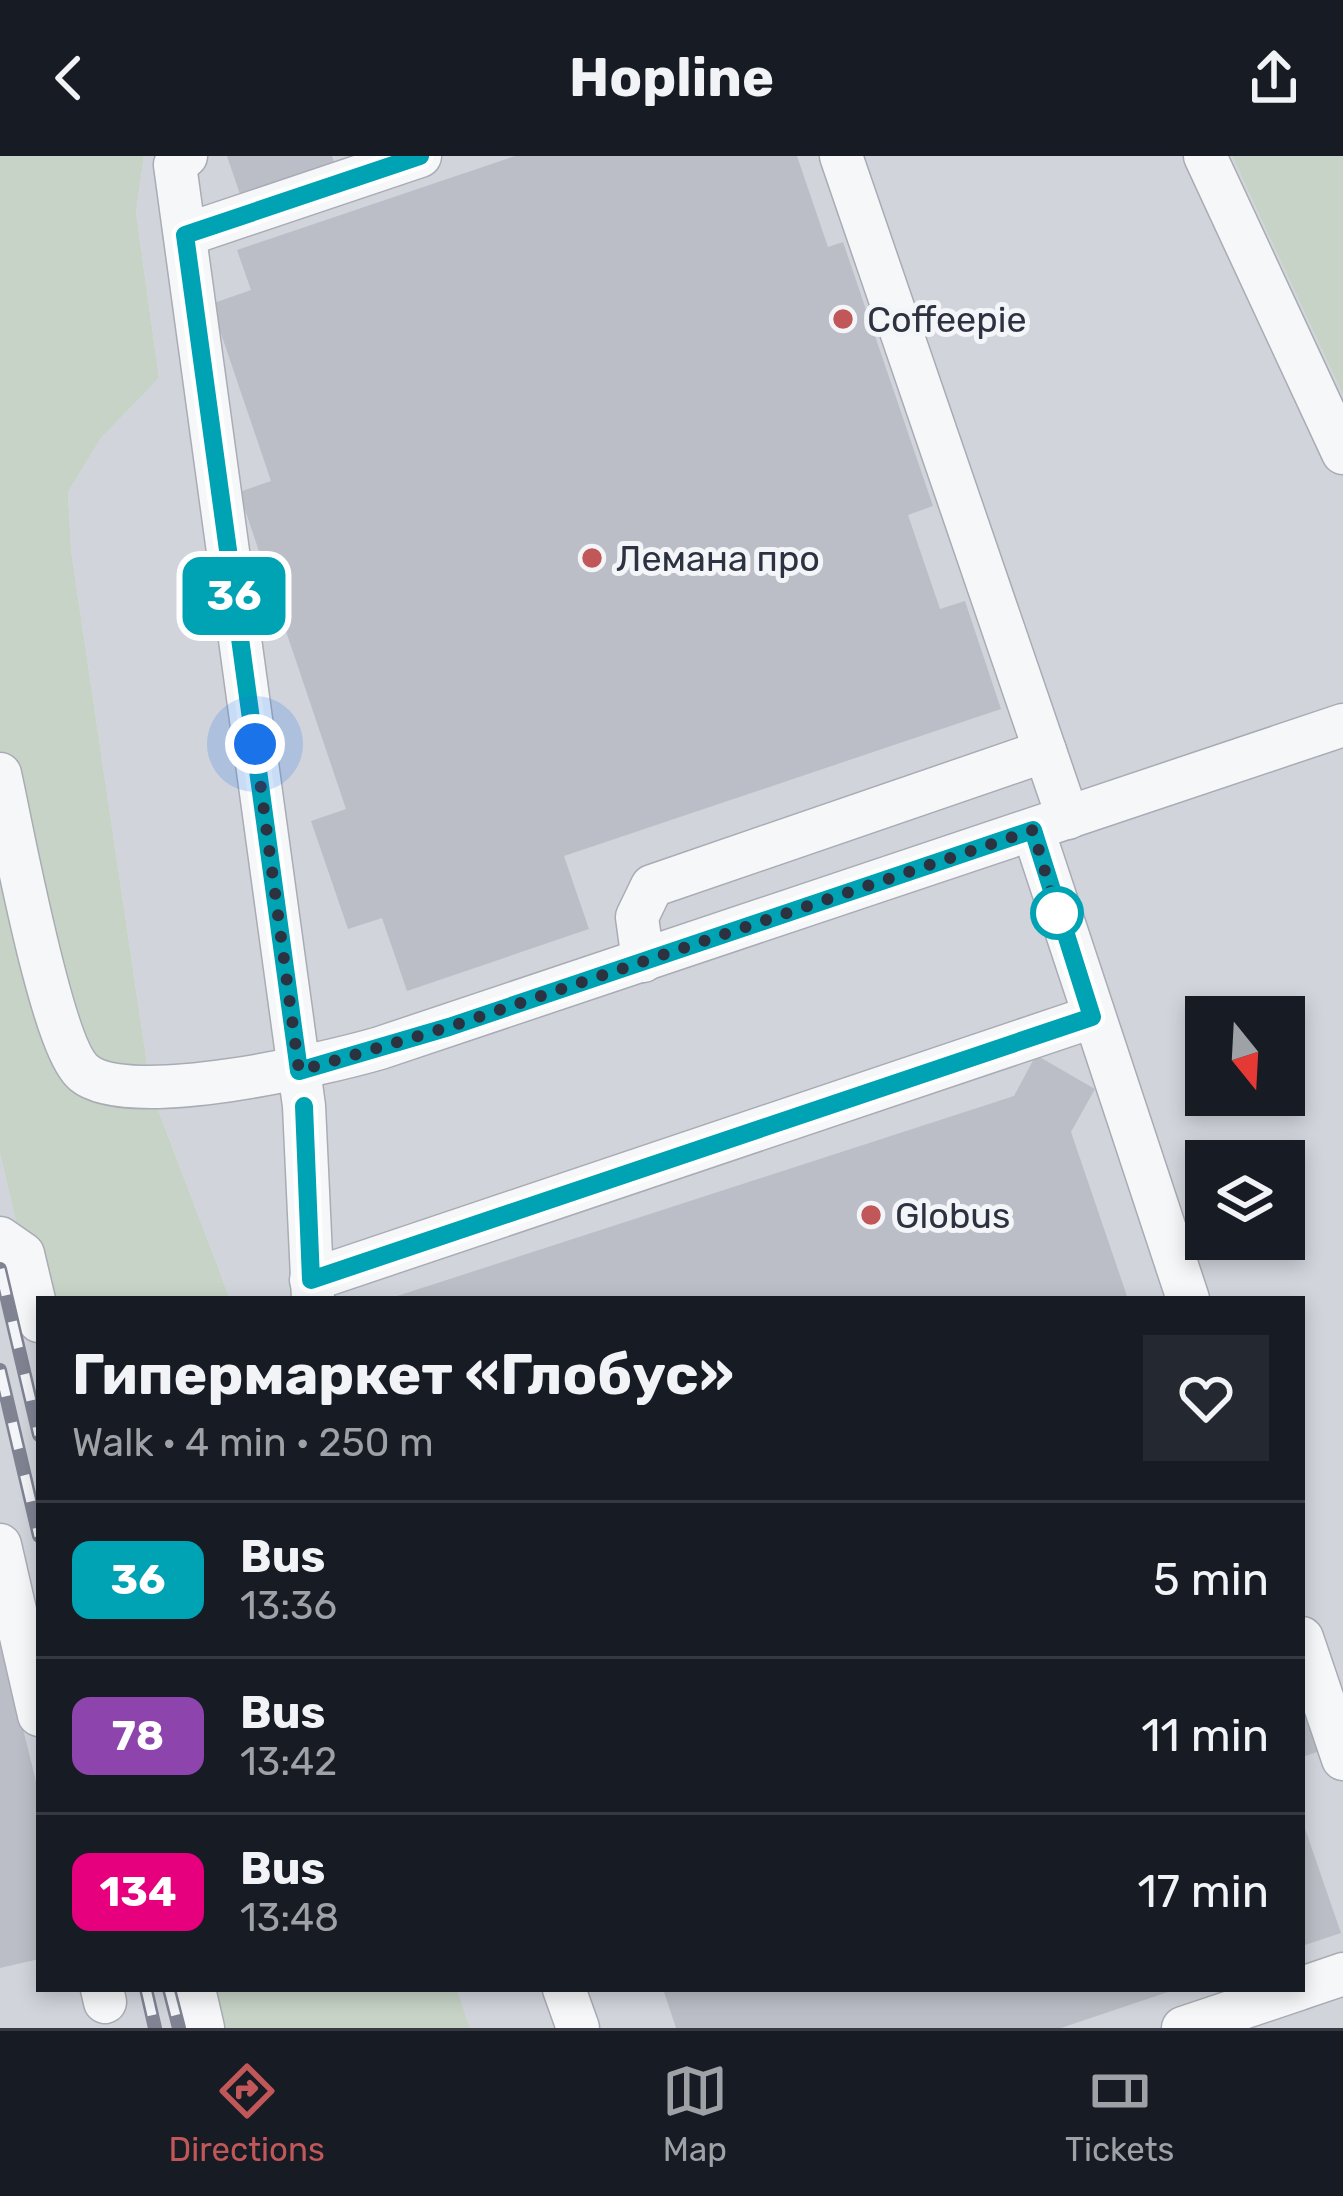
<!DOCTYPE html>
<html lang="en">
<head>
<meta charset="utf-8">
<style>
  :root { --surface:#171b24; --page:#242831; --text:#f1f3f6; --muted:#9ea1a6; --line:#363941; --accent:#c15758 }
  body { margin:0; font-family:Rubik,sans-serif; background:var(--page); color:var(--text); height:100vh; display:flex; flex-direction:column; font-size:45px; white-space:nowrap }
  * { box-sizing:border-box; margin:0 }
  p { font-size:39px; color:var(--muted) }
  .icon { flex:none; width:66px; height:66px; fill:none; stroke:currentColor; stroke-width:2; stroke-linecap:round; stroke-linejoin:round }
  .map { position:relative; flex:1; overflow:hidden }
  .details { position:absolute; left:36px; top:1140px; width:1269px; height:696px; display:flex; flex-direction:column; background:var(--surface); border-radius:0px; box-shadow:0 6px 18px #0003 }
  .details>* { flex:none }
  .badge { padding:0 24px; border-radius:18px; font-size:42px; line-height:78px }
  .needle { width:78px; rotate:162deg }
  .buttons { position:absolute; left:1185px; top:840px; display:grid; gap:24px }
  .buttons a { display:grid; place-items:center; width:120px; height:120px; border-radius:0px; background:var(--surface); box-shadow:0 6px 18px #0003; font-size:60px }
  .you { position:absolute; width:60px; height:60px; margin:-30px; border:9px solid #fff; border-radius:50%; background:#1a73e8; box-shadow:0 0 0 18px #1a73e833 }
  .map>.badge { position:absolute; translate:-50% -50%; box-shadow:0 0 0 6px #fff }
  .round { display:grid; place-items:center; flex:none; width:126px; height:126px; border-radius:0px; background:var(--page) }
  .head { display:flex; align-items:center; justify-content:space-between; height:204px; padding:0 36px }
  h1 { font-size:57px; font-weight:700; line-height:90px }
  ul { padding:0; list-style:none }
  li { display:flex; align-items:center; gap:36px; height:156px; padding:0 36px; border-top:3px solid var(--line) }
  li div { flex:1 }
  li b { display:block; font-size:45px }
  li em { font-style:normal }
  li .badge { min-width:132px; font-weight:700; text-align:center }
  header { display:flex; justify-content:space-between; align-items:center; height:156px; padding:0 36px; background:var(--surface); font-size:54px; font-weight:700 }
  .dock { display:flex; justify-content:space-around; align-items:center; height:168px; border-top:3px solid var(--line); background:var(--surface); font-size:33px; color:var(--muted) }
  .dock a { display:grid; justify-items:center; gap:6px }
  .dock .selected { color:var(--accent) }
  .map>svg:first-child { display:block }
  .built { fill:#d2d4dc; fill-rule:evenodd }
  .green { fill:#c7d3c6 }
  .building { fill:#bbbec6 }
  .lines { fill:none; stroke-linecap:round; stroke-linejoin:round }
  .minor-casing { stroke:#a9acb4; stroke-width:45 }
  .minor { stroke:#f6f7f9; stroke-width:42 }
  .rail-casing { stroke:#7f8392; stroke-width:14 }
  .rail { stroke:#f3f5f8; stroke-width:9; stroke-dasharray:27; stroke-linecap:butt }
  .line-casing { stroke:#fff; stroke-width:27 }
  .line { stroke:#00a3b4; stroke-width:18 }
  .walk { stroke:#2d3241; stroke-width:12; stroke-dasharray:0 21.6 }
  .poi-dot { fill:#c15758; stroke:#f3f5f8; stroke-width:4.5 }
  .stop-dot { fill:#fff; stroke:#00a3b4; stroke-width:6 }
  .labels { text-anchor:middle; stroke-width:10; stroke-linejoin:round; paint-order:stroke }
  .poi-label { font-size:36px; fill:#2d3241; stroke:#f3f5f8; text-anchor:start }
</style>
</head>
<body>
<header><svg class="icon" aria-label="back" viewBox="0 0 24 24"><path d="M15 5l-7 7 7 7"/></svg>Hopline<svg class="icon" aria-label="share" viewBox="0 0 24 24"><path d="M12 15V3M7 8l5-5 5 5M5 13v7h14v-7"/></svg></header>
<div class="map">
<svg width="1343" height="1872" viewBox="0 0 1343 1872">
  <rect width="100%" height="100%" fill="#e4e5ea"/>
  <g class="built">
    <path d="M 144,0 L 1232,0 L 1343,239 L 1343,1872 L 470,1872 L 457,1833 L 1302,1833 L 1302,1143 L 230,1143 L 151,935 L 71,394 L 68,336 L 101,282 L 159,222 L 136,56 ZM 1206,861 L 1284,861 L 1284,939 L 1206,939 ZM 1206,1005 L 1284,1005 L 1284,1083 L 1206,1083 Z"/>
    <path d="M 0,997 L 39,1165 L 39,1833 L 194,1833 L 203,1872 L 0,1872 Z"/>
  </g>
  <g class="green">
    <path d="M 0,0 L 144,0 L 136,56 L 159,222 L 101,282 L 68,336 L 71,394 L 151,935 L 230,1143 L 39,1143 L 39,1165 L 0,997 Z"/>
    <path d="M 1232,0 L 1343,0 L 1343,239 Z"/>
    <path d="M 194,1833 L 457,1833 L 470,1872 L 203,1872 Z"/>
  </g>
  <g class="building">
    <path d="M 227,0 L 332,0 L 337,15 L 243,47 Z"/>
    <path d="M 515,0 L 797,0 L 828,91 L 843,86 L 933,350 L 908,359 L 940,453 L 965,445 L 1001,553 L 564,700 L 589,773 L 407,835 L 382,762 L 348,773 L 311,665 L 346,653 L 239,336 L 271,325 L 211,148 L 251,134 L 237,94 Z"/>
    <path d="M 1036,899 L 1095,933 L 1071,976 L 1128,1143 L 388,1143 L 1014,940 Z"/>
    <path d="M 0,1478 L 39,1638 L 39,1803 L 0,1812 Z"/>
    <path d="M 1302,1544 L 1320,1595 L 1302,1601 Z"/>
    <path d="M 1302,1664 L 1341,1777 L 1302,1790 Z"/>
    <path d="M 663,1833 L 1174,1833 L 1174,1834 L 1061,1872 L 676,1872 Z"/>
  </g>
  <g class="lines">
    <defs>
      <g id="minor">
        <path d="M 186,0 L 175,9 L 304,950 L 313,1143"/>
        <path d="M 841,0 L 1068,662"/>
        <path d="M 1205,0 L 1343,297"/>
        <path d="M 185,79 L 420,0"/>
        <path d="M 0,618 C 12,671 51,890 84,917 C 129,954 325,908 380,892 L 1343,569"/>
        <path d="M 1033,674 L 1188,1143"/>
        <path d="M 643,805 L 637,761 L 652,730 L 1045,595"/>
        <path d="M 0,1082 L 23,1098 L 39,1165"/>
        <path d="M 311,1124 L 1092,861"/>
        <path d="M 0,1389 L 39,1559"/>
        <path d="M 1302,1482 L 1343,1603"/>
        <path d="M 1302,1832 L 1343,1818"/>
        <path d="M 102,1833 L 105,1846"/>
        <path d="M 194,1833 L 203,1872"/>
        <path d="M 564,1833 L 578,1872"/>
        <path d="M 1183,1872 L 1299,1833"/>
      </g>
    </defs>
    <use href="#minor" class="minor-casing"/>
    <use href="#minor" class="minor"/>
    <defs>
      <g id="rail">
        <path d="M 0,1113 L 39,1279"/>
        <path d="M 0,1214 L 39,1380"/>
        <path d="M 146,1833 L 155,1872"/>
        <path d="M 169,1833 L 179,1872"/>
      </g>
    </defs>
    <use href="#rail" class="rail-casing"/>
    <use href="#rail" class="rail"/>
  </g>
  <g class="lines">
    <defs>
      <path id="line" d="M 304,950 L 311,1124 L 1092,861 L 1033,674 L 449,871 L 299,915 L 185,79 L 420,0"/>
    </defs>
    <use href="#line" class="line-casing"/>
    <use href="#line" class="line"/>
    <path class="walk" d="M 255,588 L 299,915 L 449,871 L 1033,674 L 1057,757"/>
  </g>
  <g class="poi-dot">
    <circle cx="843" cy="163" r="12"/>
    <circle cx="592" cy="402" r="12"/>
    <circle cx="871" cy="1059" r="12"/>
  </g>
  <circle class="stop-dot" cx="1057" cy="757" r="24"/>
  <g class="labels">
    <g class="poi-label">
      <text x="867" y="176">Coffeepie</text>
      <text x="616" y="415">Лемана про</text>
      <text x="895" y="1072">Globus</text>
    </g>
  </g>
</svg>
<div class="buttons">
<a><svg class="needle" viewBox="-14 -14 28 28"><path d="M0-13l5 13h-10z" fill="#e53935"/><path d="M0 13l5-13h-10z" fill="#9ea1a6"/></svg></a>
<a><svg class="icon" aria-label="layers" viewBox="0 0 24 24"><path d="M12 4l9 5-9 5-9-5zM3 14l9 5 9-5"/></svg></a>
</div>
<div class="you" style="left:255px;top:588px"></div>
<b class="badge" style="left:234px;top:440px;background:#00a3b4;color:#fff">36</b>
<section class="details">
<div class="head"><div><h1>Гипермаркет «Глобус»</h1><p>Walk · 4 min · 250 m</p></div><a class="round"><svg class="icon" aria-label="heart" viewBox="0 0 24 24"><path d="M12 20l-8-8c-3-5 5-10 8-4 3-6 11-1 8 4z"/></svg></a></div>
<ul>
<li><span class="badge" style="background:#00a3b4;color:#fff">36</span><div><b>Bus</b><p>13:36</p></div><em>5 min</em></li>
<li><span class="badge" style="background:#8e44ad;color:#fff">78</span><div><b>Bus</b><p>13:42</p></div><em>11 min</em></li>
<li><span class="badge" style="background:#e6007e;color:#fff">134</span><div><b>Bus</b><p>13:48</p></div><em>17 min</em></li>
</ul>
</section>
</div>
<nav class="dock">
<a class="selected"><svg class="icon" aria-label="directions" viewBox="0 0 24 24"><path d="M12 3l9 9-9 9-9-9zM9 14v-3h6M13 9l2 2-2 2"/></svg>Directions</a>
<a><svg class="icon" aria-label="map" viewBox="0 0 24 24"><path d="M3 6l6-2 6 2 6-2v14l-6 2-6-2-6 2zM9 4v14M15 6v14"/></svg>Map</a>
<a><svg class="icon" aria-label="tickets" viewBox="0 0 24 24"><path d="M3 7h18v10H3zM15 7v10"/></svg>Tickets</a>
</nav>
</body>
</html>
